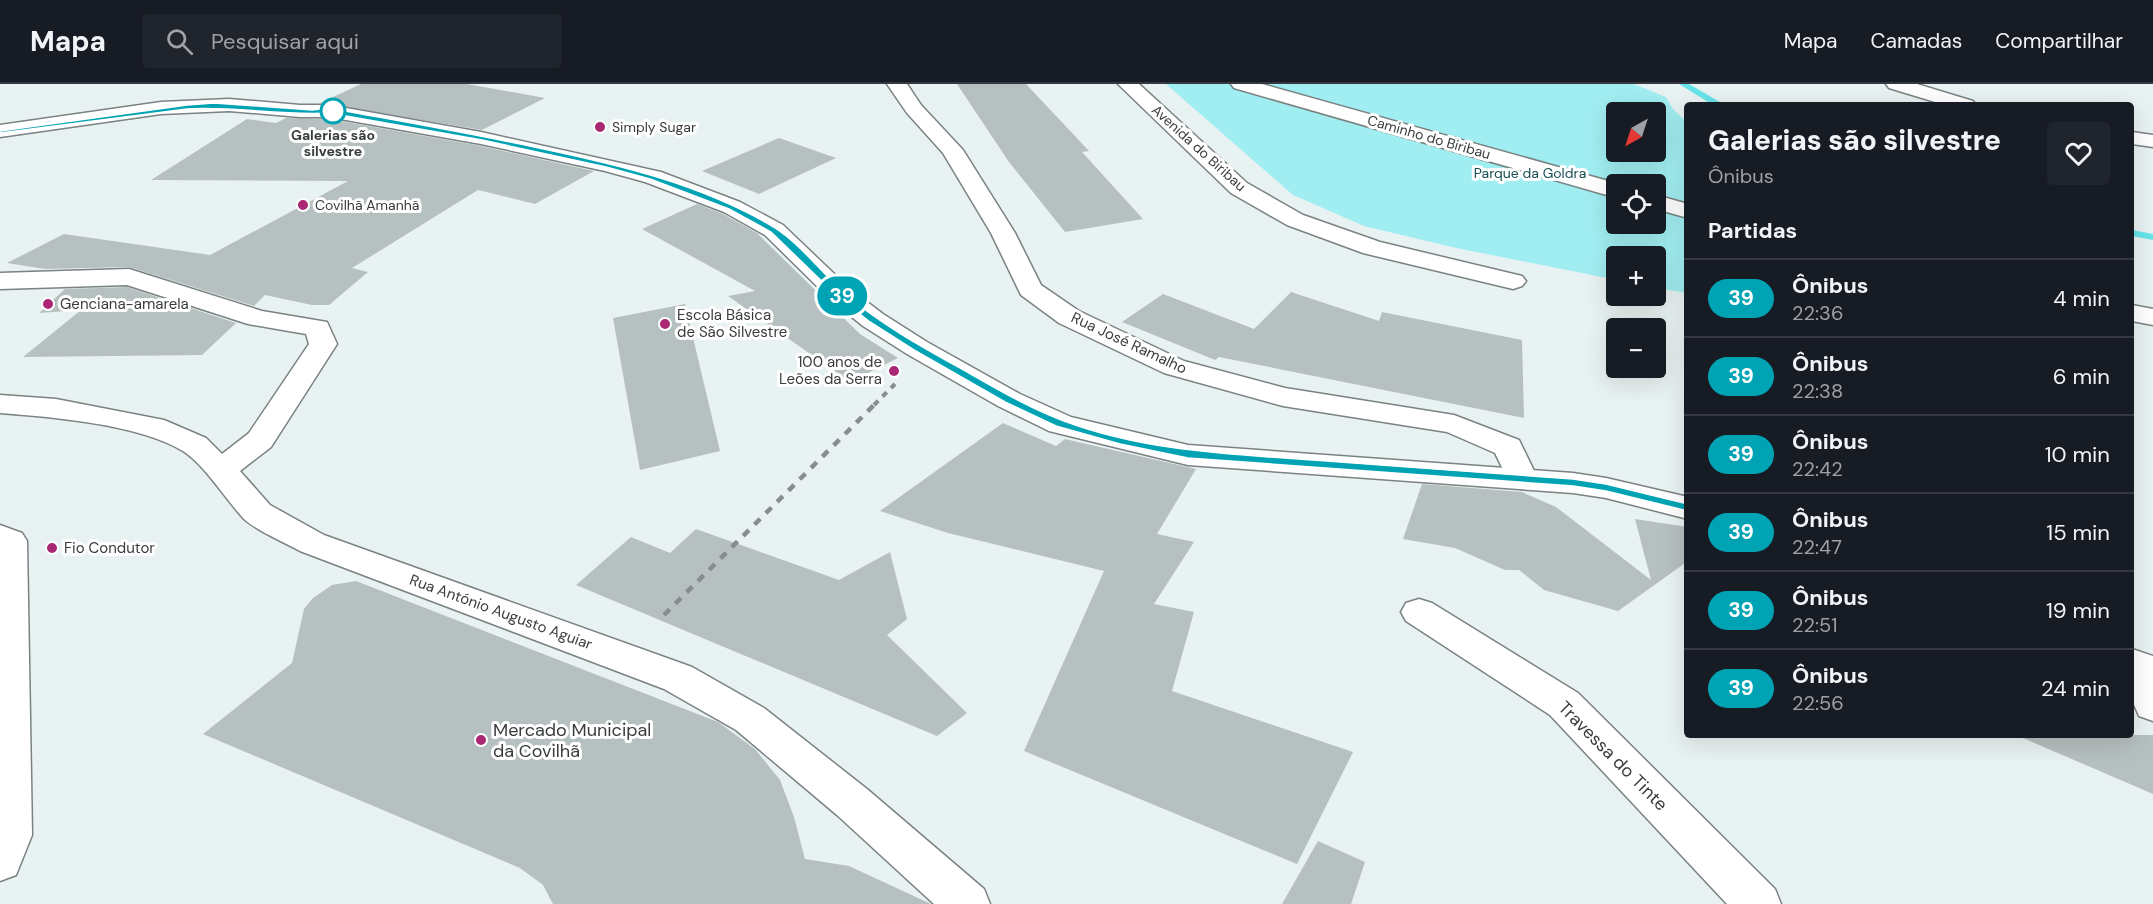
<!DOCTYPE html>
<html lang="pt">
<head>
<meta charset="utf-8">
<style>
  :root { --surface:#171b24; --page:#20242c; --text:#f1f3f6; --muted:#9ea1a6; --line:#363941 }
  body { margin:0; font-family:"DM Sans",sans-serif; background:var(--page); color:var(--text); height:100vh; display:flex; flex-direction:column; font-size:22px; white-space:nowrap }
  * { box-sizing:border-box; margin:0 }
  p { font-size:20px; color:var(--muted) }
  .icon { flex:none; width:33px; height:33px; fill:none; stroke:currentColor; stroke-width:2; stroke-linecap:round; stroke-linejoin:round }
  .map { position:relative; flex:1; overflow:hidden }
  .side { position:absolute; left:1684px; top:18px; width:450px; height:636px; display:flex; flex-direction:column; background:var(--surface); border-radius:6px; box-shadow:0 6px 24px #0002 }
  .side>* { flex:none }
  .badge { padding:0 12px; border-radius:20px; font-size:21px; line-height:39px }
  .needle { width:39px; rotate:219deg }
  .fabs { position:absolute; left:1606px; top:18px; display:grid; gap:12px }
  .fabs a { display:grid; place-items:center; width:60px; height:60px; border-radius:6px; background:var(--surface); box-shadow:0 6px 24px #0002; font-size:30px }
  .map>.badge { position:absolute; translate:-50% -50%; box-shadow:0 0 0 3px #fff }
  h2 { padding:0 24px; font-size:22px; line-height:54px }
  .round { display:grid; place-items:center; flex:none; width:63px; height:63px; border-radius:6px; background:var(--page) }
  .head { display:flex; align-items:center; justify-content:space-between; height:102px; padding:0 24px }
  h1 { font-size:28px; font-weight:800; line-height:45px }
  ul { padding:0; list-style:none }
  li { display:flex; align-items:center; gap:18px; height:78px; padding:0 24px; border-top:2px solid var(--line) }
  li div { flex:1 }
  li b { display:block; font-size:22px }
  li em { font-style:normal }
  li .badge { min-width:66px; font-weight:700; text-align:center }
  header { display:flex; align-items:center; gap:36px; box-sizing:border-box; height:84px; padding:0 30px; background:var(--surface); border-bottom:2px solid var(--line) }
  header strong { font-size:28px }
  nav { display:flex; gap:33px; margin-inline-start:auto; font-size:21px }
  .search { width:420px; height:54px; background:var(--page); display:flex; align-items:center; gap:15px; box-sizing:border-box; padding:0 21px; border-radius:6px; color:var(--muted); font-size:22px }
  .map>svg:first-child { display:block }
  .green { fill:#a1eef2; fill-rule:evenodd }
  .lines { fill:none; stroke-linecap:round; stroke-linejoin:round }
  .stream { fill:#66e4ea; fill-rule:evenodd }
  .building { fill:#b7c0c0 }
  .pedestrian-casing { stroke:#7a8282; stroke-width:3 }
  .minor-casing { stroke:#7a8282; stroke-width:3 }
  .secondary-casing { stroke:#7a8282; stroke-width:3 }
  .pedestrian { fill:#fff; fill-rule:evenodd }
  .minor { fill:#fff; fill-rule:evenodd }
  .secondary { fill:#fff; fill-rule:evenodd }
  .rail-far1 { stroke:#878d8e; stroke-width:4; stroke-dasharray:6 6; stroke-linecap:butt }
  .rail { stroke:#878d8e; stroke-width:4.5; stroke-dasharray:8 8; stroke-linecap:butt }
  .line { fill:#00a3b4; stroke:#fff; stroke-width:1.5 }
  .stop-dot { fill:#fff; stroke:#00a3b4; stroke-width:3 }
  .poi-dot { fill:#a92773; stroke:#fff; stroke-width:2 }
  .labels { text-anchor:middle; stroke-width:6; stroke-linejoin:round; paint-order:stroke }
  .far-poi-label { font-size:14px; fill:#393c3d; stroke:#fff; text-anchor:start }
  .far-stop-label { font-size:14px; font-weight:bold; fill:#393c3d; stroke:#fff }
  .far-street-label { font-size:14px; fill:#393c3d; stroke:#fff }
  .far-park-label { font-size:14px; fill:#174f52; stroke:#fff }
  .poi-label { font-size:15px; fill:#393c3d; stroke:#fff; text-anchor:start }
  .street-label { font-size:15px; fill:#393c3d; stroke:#fff }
  .near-poi-label { font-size:18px; fill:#393c3d; stroke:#fff; text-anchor:start }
  .near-street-label { font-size:18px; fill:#393c3d; stroke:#fff }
</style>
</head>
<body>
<header>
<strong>Mapa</strong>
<div class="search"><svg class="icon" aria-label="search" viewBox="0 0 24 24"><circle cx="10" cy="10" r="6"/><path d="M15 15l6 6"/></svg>Pesquisar aqui</div>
<nav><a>Mapa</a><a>Camadas</a><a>Compartilhar</a></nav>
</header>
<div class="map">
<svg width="2153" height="820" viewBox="0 0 2153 820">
  <rect width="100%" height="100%" fill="#e9f2f2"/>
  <path class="green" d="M 1166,0 L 1634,0 L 1666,13 L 1673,25 L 1687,38 L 1687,209 L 1656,204 L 1656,172 L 1617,172 L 1617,196 L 1456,164 L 1364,142 L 1293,111 ZM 1617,28 L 1656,28 L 1656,68 L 1617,68 ZM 1617,100 L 1656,100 L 1656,140 L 1617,140 Z"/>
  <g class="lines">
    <g class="stream">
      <path d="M 1679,0 L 1689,0 L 1725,21 L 1713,21 Z"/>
      <path d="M 2132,146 L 2153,150 L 2153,156 L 2132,152 Z"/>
    </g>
  </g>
  <g class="building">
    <path d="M 361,0 L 467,0 L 545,14 L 482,46 L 320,19 Z"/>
    <path d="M 957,0 L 1026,0 L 1089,67 L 1082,68 L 1143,135 L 1065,148 L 1009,78 Z"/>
    <path d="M 286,34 L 329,35 L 481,62 L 594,87 L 535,120 L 478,106 L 352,184 L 368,188 L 329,221 L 312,221 L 265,211 L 254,222 L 129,183 L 45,185 L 7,179 L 64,150 L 210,171 L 348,97 L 151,96 L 247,35 L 276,39 Z"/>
    <path d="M 779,54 L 836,74 L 759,110 L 702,87 Z"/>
    <path d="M 697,120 L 723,130 L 757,149 L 860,250 L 898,274 L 850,298 L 728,212 L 755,207 L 642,145 Z"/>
    <path d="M 127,203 L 236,239 L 202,271 L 23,273 L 81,226 L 39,229 L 65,205 Z"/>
    <path d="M 1291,208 L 1379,237 L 1382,228 L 1522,256 L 1524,334 L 1219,273 L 1215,276 L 1122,238 L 1163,210 L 1254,245 Z"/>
    <path d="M 685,220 L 720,367 L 640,386 L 613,234 Z"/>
    <path d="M 1003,339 L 1056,362 L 1065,355 L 1196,385 L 1157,450 L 1194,458 L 1154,520 L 1194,528 L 1172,607 L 1353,668 L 1297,780 L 1024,667 L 1104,487 L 948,449 L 880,427 Z"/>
    <path d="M 1422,400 L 1522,408 L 1556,423 L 1651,496 L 1635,435 L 1688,443 L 1688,477 L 1618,527 L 1544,506 L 1519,486 L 1505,486 L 1455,464 L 1403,455 Z"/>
    <path d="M 696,445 L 839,496 L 890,468 L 907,535 L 887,551 L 967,629 L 937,652 L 576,501 L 631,453 L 670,469 Z"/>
    <path d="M 356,497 L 718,638 L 755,665 L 780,696 L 794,733 L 805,775 L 849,782 L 931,820 L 553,820 L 543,801 L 520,784 L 203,650 L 292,579 L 304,525 L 313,514 L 332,501 Z"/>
    <path d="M 2016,651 L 2153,651 L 2153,710 Z"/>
    <path d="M 1318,757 L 1365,778 L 1351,820 L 1282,820 Z"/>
  </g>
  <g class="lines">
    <defs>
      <path id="pedestrian" d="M 1419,515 L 1432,519 L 1578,609 L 1775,805 L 1781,820 L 1727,820 L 1550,631 L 1406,537 L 1401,528 L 1406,519 Z"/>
      <g id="minor">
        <path d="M 887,0 L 907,0 L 921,21 L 963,66 L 1015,149 L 1041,201 L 1079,227 L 1184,277 L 1285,304 L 1454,331 L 1519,356 L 1538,395 L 1533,402 L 1522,405 L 1511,402 L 1495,369 L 1447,348 L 1283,322 L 1164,289 L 1059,239 L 1021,211 L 991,149 L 943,69 L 907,29 Z"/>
        <path d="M 1118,0 L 1139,0 L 1247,99 L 1303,131 L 1380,158 L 1522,192 L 1526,197 L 1522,202 L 1513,205 L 1363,169 L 1287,141 L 1231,109 Z"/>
        <path d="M 1231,0 L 1262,0 L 1619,100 L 1617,100 L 1617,114 L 1234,4 Z"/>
        <path d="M 1656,111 L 1688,120 L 1688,134 L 1656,125 Z"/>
        <path d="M 129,185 L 262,227 L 327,238 L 337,260 L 271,363 L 240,387 L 270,421 L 324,451 L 692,583 L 764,624 L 867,705 L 984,805 L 990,820 L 934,820 L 837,731 L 736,646 L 664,605 L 300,467 C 284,458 257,447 244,435 C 227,417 204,380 183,367 C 138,340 52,333 0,329 L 0,311 L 56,315 L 164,336 L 206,354 L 222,370 L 249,349 L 309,260 L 306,250 L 248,240 L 127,201 L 0,205 L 0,189 Z"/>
        <path d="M 2132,221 L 2153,225 L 2153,241 L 2132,237 Z"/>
        <path d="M 0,441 L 22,449 L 27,457 L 32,751 L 16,791 L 0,797 Z"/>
        <path d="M 2148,571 L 2153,573 L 2153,637 L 2139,632 L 2132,616 L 2132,581 L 2134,576 Z"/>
      </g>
      <g id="secondary">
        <path d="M 1886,0 L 1917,0 L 1973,17 L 1976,21 L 1945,21 L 1889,4 Z"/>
        <path d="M 229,15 L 300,21 L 329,21 L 481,48 L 661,88 L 740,118 L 783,141 L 850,205 L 883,230 L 927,258 L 1020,310 L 1071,333 L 1188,361 L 1573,389 L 1606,394 L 1688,413 L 1688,435 L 1606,414 L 1573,409 L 1188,381 L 1049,347 L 998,322 L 907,270 L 863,242 L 832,217 L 765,151 L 724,128 L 645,98 L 605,87 L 481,60 L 329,33 L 300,33 L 229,27 L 161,30 L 0,53 L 0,41 L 161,18 Z"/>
        <path d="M 2132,48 L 2153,51 L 2153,63 L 2132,60 Z"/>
        <path d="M 2132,565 L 2153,572 L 2153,602 L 2132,595 Z"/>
      </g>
    </defs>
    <use href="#pedestrian" class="pedestrian-casing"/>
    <use href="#minor" class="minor-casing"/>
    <use href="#secondary" class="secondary-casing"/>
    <use href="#pedestrian" class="pedestrian"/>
    <use href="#minor" class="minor"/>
    <use href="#secondary" class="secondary"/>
    <path class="rail-far1" d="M 874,321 L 895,300"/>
    <path class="rail" d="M 664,531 L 875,320"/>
  </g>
  <path class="line" d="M 214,19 L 312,26 L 329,24 C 399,37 469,49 539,64 C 620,81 700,100 772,142 C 797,156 823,190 845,210 C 883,242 926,265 969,289 C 999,306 1031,325 1064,337 C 1144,367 1229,370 1313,376 C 1400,383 1487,389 1573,395 L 1606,400 L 1692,421 L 1693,424 L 1688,427 L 1606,407 L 1573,402 L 1188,374 L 1120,360 L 1056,342 L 1005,318 L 914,266 L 870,238 L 838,213 L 771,148 L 729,125 L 650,95 L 606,83 L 482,56 L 329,29 C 282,32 234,22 187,25 L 0,49 L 0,47 L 187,21 Z"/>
  <circle class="stop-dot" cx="333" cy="27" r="12"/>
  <g class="poi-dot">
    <circle cx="600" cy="43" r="6"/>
    <circle cx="303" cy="121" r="6"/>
    <circle cx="48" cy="220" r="6"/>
    <circle cx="665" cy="240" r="6"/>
    <circle cx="894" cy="287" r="6"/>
    <circle cx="52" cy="464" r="6"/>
    <circle cx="481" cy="656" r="6"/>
  </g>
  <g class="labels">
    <g class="far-poi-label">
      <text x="612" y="48">Simply Sugar</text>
      <text x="315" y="126">Covilhã Amanhã</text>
    </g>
    <g class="far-stop-label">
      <text x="333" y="56">Galerias são<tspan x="333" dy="16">silvestre</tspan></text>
    </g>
    <g class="far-street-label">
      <text transform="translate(1429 53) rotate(16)" y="5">Caminho do Biribau</text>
      <text transform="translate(1199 64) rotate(42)" y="5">Avenida do Biribau</text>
    </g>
    <g class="far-park-label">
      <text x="1530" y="94">Parque da Goldra</text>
    </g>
    <g class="poi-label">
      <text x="60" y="225">Genciana-amarela</text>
      <text x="677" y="236">Escola Básica<tspan x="677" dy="17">de São Silvestre</tspan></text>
      <text x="882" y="283" text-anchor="end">100 anos de<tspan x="882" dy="17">Leões da Serra</tspan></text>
      <text x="64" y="469">Fio Condutor</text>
    </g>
    <g class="street-label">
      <text transform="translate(1129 259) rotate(25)" y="5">Rua José Ramalho</text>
      <text transform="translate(501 528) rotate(20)" y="5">Rua António Augusto Aguiar</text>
    </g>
    <g class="near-poi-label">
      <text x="493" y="652">Mercado Municipal<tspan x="493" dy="21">da Covilhã</tspan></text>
    </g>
    <g class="near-street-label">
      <text transform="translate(1613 672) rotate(45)" y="6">Travessa do Tinte</text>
    </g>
  </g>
</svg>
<div class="fabs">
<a><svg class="needle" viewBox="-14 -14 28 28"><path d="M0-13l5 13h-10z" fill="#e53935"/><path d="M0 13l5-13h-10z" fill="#9ea1a6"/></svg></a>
<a><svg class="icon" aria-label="locate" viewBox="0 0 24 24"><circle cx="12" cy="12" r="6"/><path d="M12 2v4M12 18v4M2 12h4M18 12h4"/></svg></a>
<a>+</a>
<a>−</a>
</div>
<b class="badge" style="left:842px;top:212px;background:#00a3b4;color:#fff">39</b>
<section class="side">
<div class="head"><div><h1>Galerias são silvestre</h1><p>Ônibus</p></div><a class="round"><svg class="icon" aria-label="heart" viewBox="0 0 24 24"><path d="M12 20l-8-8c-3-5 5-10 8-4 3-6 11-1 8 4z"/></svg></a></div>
<h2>Partidas</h2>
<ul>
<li><span class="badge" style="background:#00a3b4;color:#fff">39</span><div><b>Ônibus</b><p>22:36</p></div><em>4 min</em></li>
<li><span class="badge" style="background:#00a3b4;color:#fff">39</span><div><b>Ônibus</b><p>22:38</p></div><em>6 min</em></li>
<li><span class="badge" style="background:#00a3b4;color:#fff">39</span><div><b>Ônibus</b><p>22:42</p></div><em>10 min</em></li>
<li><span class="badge" style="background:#00a3b4;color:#fff">39</span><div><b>Ônibus</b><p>22:47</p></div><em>15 min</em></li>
<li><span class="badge" style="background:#00a3b4;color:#fff">39</span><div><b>Ônibus</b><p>22:51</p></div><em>19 min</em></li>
<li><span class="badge" style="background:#00a3b4;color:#fff">39</span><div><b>Ônibus</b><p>22:56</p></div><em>24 min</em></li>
</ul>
</section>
</div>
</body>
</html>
